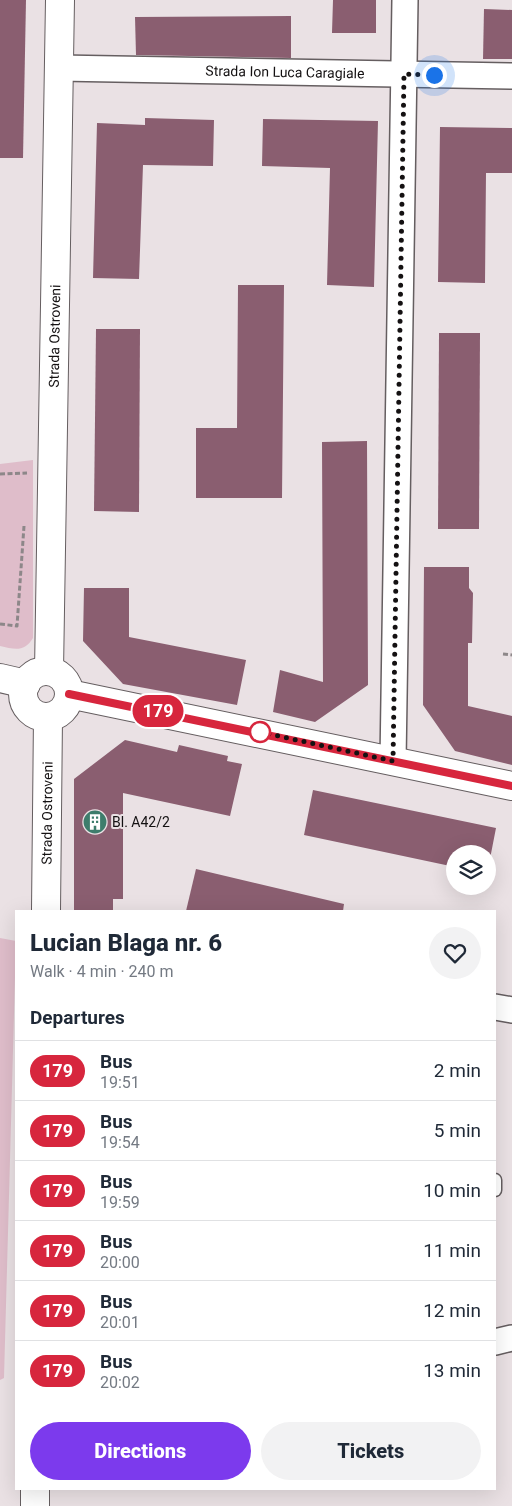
<!DOCTYPE html>
<html lang="en">
<head>
<meta charset="utf-8">
<style>
  :root { --surface:#fff; --page:#f2f2f3; --text:#1f2937; --muted:#747a83; --line:#e0e1e3; --accent:#7c3aed }
  body { margin:0; font-family:Roboto,sans-serif; background:var(--page); color:var(--text); height:100vh; display:flex; flex-direction:column; font-size:19px; white-space:nowrap }
  * { box-sizing:border-box; margin:0 }
  p { font-size:16px; color:var(--muted) }
  .icon { flex:none; width:28px; height:28px; fill:none; stroke:currentColor; stroke-width:2; stroke-linecap:round; stroke-linejoin:round }
  .map { position:relative; flex:1; overflow:hidden }
  .side { position:absolute; left:15px; top:910px; width:481px; height:580px; display:flex; flex-direction:column; background:var(--surface); border-radius:0px; box-shadow:0 5px 20px #0002 }
  .side>* { flex:none }
  .badge { padding:0 10px; border-radius:16px; font-size:18px; line-height:32px }
  .buttons { position:absolute; left:446px; top:845px; display:grid; gap:10px }
  .buttons a { display:grid; place-items:center; width:50px; height:50px; border-radius:50%; background:var(--surface); box-shadow:0 5px 20px #0002; font-size:25px }
  .you { position:absolute; width:25px; height:25px; margin:-12px; border:4px solid #fff; border-radius:50%; background:#1a73e8; box-shadow:0 0 0 8px #1a73e833 }
  .map>.badge { position:absolute; translate:-50% -50%; box-shadow:0 0 0 2px #fff }
  h2 { padding:0 15px; font-size:19px; line-height:45px }
  .round { display:grid; place-items:center; flex:none; width:52px; height:52px; border-radius:26px; background:var(--page) }
  .head { display:flex; align-items:center; justify-content:space-between; height:85px; padding:0 15px }
  h1 { font-size:24px; font-weight:800; line-height:38px }
  .action { display:flex; gap:10px; margin-top:auto; padding:10px 15px }
  .action a { flex:1; height:58px; border-radius:30px; background:var(--accent); color:#fff; font-size:20px; font-weight:800; line-height:58px; text-align:center }
  .action a+a { background:var(--page); color:var(--text) }
  ul { padding:0; list-style:none }
  li { display:flex; align-items:center; gap:15px; height:60px; padding:0 15px; border-top:1px solid var(--line) }
  li div { flex:1 }
  li b { display:block; font-size:19px }
  li em { font-style:normal }
  li .badge { min-width:55px; font-weight:700; text-align:center }
  .map>svg:first-child { display:block }
  .green { fill:#dfbdca }
  .building { fill:#8a5e70 }
  .lines { fill:none; stroke-linecap:round; stroke-linejoin:round }
  .service-casing { stroke:#655e60; stroke-width:15 }
  .minor-casing { stroke:#655e60; stroke-width:28 }
  .tertiary-casing { stroke:#655e60; stroke-width:30 }
  .path { stroke:#8d8789; stroke-width:3; stroke-dasharray:5 2.5; stroke-linecap:butt }
  .service { stroke:#fff; stroke-width:12 }
  .minor { stroke:#fff; stroke-width:25 }
  .tertiary { stroke:#fff; stroke-width:28 }
  .line-casing { stroke:#fff; stroke-width:11 }
  .line { stroke:#d7263d; stroke-width:8 }
  .walk { stroke:#141112; stroke-width:5; stroke-dasharray:0 9 }
  .stop-dot { fill:#fff; stroke:#d7263d; stroke-width:2.5 }
  .labels { text-anchor:middle; stroke-width:4; stroke-linejoin:round; paint-order:stroke }
  .street-label { font-size:14px; fill:#141112; stroke:#eae1e4 }
  .poi-label { font-size:14px; fill:#141112; stroke:#eae1e4; text-anchor:start }
</style>
</head>
<body>
<div class="map">
<svg width="512" height="1506" viewBox="0 0 512 1506">
  <rect width="100%" height="100%" fill="#eae1e4"/>
  <g class="green">
    <path d="M 33,460 L 33,638 C 24,653 14,649 0,646 L 0,464 Z"/>
    <path d="M 0,938 L 16,941 L 4,1378 L 0,1380 Z"/>
  </g>
  <g class="building">
    <path d="M 0,0 L 26,0 L 23,158 L 0,158 Z"/>
    <path d="M 333,0 L 376,0 L 376,33 L 332,33 Z"/>
    <path d="M 484,9 L 512,10 L 512,59 L 483,59 Z"/>
    <path d="M 291,16 L 291,58 L 136,55 L 135,17 Z"/>
    <path d="M 145,118 L 214,120 L 213,166 L 143,165 L 139,279 L 93,278 L 97,123 L 145,125 Z"/>
    <path d="M 263,119 L 378,121 L 374,287 L 327,285 L 330,168 L 262,166 Z"/>
    <path d="M 440,127 L 512,128 L 512,173 L 486,173 L 485,283 L 438,282 Z"/>
    <path d="M 238,285 L 284,285 L 282,498 L 196,498 L 196,428 L 237,428 Z"/>
    <path d="M 96,329 L 140,329 L 139,512 L 94,511 Z"/>
    <path d="M 439,333 L 480,333 L 479,529 L 438,529 Z"/>
    <path d="M 367,441 L 368,685 L 315,722 L 273,712 L 280,670 L 323,682 L 322,442 Z"/>
    <path d="M 424,567 L 469,567 L 469,588 L 473,593 L 472,643 L 468,643 L 468,706 L 512,716 L 512,765 L 455,751 L 423,705 Z"/>
    <path d="M 84,588 L 129,588 L 129,637 L 246,660 L 237,705 L 123,684 L 83,641 Z"/>
    <path d="M 125,740 L 177,752 L 179,745 L 228,756 L 227,761 L 242,764 L 230,816 L 123,793 L 123,899 L 113,899 L 113,911 L 74,911 L 74,779 Z"/>
    <path d="M 313,790 L 496,828 L 488,869 L 488,854 L 455,854 L 455,867 L 304,835 Z"/>
    <path d="M 196,869 L 344,904 L 343,911 L 186,911 Z"/>
  </g>
  <g class="lines">
    <defs>
      <path id="service" d="M 495,1180 L 495,1190"/>
      <g id="minor">
        <path id="s1" d="M 59,68 L 512,76"/>
        <path d="M 393,761 L 405,0"/>
        <path d="M 495,1007 L 512,1010"/>
        <path d="M 495,1342 L 512,1338"/>
      </g>
      <g id="tertiary">
        <path id="s2" d="M 49,671 L 60,0"/>
        <circle cx="46" cy="694" r="23"/>
        <path d="M 0,678 L 26,684"/>
        <path d="M 69,694 L 512,786"/>
        <path id="s3" d="M 46,911 L 48,717"/>
        <path d="M 35,1506 L 35,1489"/>
      </g>
    </defs>
    <use href="#service" class="service-casing"/>
    <use href="#minor" class="minor-casing"/>
    <use href="#tertiary" class="tertiary-casing"/>
    <g class="path">
      <path d="M 0,474 L 27,473"/>
      <path d="M 0,624 L 17,626 L 24,526"/>
      <path d="M 503,654 L 512,655"/>
    </g>
    <use href="#service" class="service"/>
    <use href="#minor" class="minor"/>
    <use href="#tertiary" class="tertiary"/>
  </g>
  <g class="lines">
    <defs>
      <path id="line" d="M 69,694 L 512,786"/>
    </defs>
    <use href="#line" class="line-casing"/>
    <use href="#line" class="line"/>
    <path class="walk" d="M 260,732 L 393,761 L 404,74 L 434,75"/>
  </g>
  <defs>
    <symbol id="building-disc" viewBox="-11 -11 22 22"><circle r="9.5" fill="#3d7d6c" stroke="#eae1e4"/><path d="M-4-6H4V6H1V3H-1V6H-4ZM-2.5-4.3h1.7v1.8h-1.7ZM.8-4.3h1.7v1.8H.8ZM-2.5-1h1.7V.8h-1.7ZM.8-1h1.7V.8H.8Z" fill="#fff"/></symbol>
  </defs>
  <g fill-rule="evenodd">
    <use href="#building-disc" x="81" y="808" width="28" height="28"/>
  </g>
  <circle class="stop-dot" cx="260" cy="732" r="10"/>
  <g class="labels">
    <g class="street-label">
      <text dy="5" stroke="none"><textPath href="#s1" startOffset="226">Strada Ion Luca Caragiale</textPath></text>
      <text dy="5" stroke="none"><textPath href="#s2" startOffset="335">Strada Ostroveni</textPath></text>
      <text dy="5" stroke="none"><textPath href="#s3" startOffset="98">Strada Ostroveni</textPath></text>
    </g>
    <g class="poi-label">
      <text x="112" y="827">Bl. A42/2</text>
    </g>
  </g>
</svg>
<div class="buttons">
<a><svg class="icon" aria-label="layers" viewBox="0 0 24 24"><path d="M12 4l9 5-9 5-9-5zM3 14l9 5 9-5"/></svg></a>
</div>
<div class="you" style="left:434px;top:75px"></div>
<b class="badge" style="left:158px;top:711px;background:#d7263d;color:#fff">179</b>
<section class="side">
<div class="head"><div><h1>Lucian Blaga nr. 6</h1><p>Walk · 4 min · 240 m</p></div><a class="round"><svg class="icon" aria-label="heart" viewBox="0 0 24 24"><path d="M12 20l-8-8c-3-5 5-10 8-4 3-6 11-1 8 4z"/></svg></a></div>
<h2>Departures</h2>
<ul>
<li><span class="badge" style="background:#d7263d;color:#fff">179</span><div><b>Bus</b><p>19:51</p></div><em>2 min</em></li>
<li><span class="badge" style="background:#d7263d;color:#fff">179</span><div><b>Bus</b><p>19:54</p></div><em>5 min</em></li>
<li><span class="badge" style="background:#d7263d;color:#fff">179</span><div><b>Bus</b><p>19:59</p></div><em>10 min</em></li>
<li><span class="badge" style="background:#d7263d;color:#fff">179</span><div><b>Bus</b><p>20:00</p></div><em>11 min</em></li>
<li><span class="badge" style="background:#d7263d;color:#fff">179</span><div><b>Bus</b><p>20:01</p></div><em>12 min</em></li>
<li><span class="badge" style="background:#d7263d;color:#fff">179</span><div><b>Bus</b><p>20:02</p></div><em>13 min</em></li>
</ul>
<div class="action"><a>Directions</a><a>Tickets</a></div>
</section>
</div>
</body>
</html>
